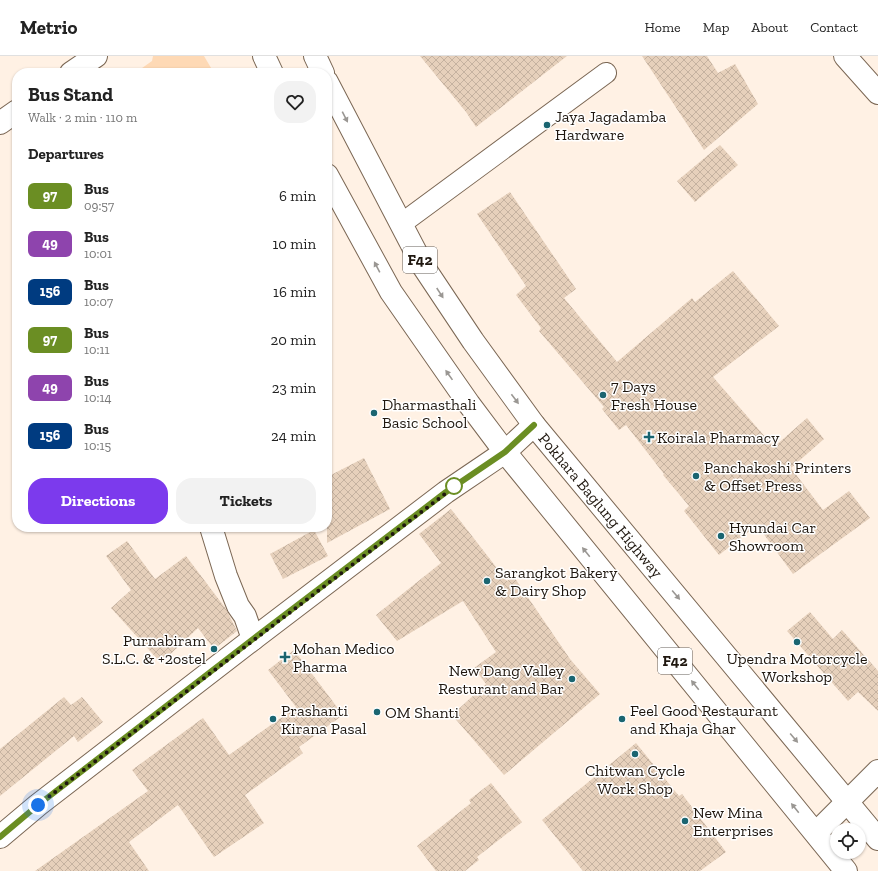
<!DOCTYPE html>
<html lang="en">
<head>
<meta charset="utf-8">
<style>
  :root { --surface:#fff; --page:#f2f2f2; --text:#222; --muted:#767676; --line:#e0e0e0; --accent:#7c3aed }
  body { margin:0; font-family:"Zilla Slab",serif; background:var(--page); color:var(--text); height:100vh; display:flex; flex-direction:column; font-size:15px; white-space:nowrap }
  * { box-sizing:border-box; margin:0 }
  p { font-size:13px; color:var(--muted) }
  .icon { flex:none; width:22px; height:22px; fill:none; stroke:currentColor; stroke-width:2; stroke-linecap:round; stroke-linejoin:round }
  .map { position:relative; flex:1; overflow:hidden }
  .side { position:absolute; left:12px; top:12px; width:320px; height:464px; display:flex; flex-direction:column; background:var(--surface); border-radius:16px; box-shadow:0 1px 3px #0004 }
  .side>* { flex:none }
  .badge { padding:0 8px; border-radius:6px; font-size:14px; line-height:26px }
  .buttons { position:absolute; left:830px; top:767px; display:grid; gap:8px }
  .buttons a { display:grid; place-items:center; width:36px; height:36px; border-radius:50%; background:var(--surface); box-shadow:0 1px 3px #0004; font-size:20px }
  .you { position:absolute; width:20px; height:20px; margin:-10px; border:3px solid #fff; border-radius:50%; background:#1a73e8; box-shadow:0 0 0 6px #1a73e833 }
  .map>.badge { position:absolute; translate:-50% -50%; box-shadow:0 0 0 2px #fff }
  h2 { padding:0 16px; font-size:15px; line-height:36px }
  .round { display:grid; place-items:center; flex:none; width:42px; height:42px; border-radius:16px; background:var(--page) }
  .summary { display:flex; align-items:center; justify-content:space-between; height:68px; padding:0 16px }
  h1 { font-size:19px; font-weight:700; line-height:30px }
  .button { display:flex; gap:8px; margin-top:auto; padding:8px 16px }
  .button a { flex:1; height:46px; border-radius:16px; background:var(--accent); color:#fff; font-size:16px; font-weight:700; line-height:46px; text-align:center }
  .button a+a { background:var(--page); color:var(--text) }
  ul { padding:0; list-style:none }
  li { display:flex; align-items:center; gap:12px; height:48px; padding:0 16px }
  li div { flex:1 }
  li b { display:block; font-size:15px }
  li em { font-style:normal }
  li .badge { min-width:44px; font-weight:700; text-align:center }
  header { display:flex; align-items:center; gap:24px; box-sizing:border-box; height:56px; padding:0 20px; background:var(--surface); border-bottom:1px solid var(--line) }
  header strong { font-size:19px }
  nav { display:flex; gap:22px; margin-inline-start:auto; font-size:14px }
  .map>svg:first-child { display:block }
  .green { fill:#fed9b5 }
  .building { fill:url(#building-cross-hatch) }
  .lines { fill:none; stroke-linecap:round; stroke-linejoin:round }
  .lane-casing { stroke:#7b6754; stroke-width:22 }
  .street-casing { stroke:#7b6754; stroke-width:24 }
  .highway-casing { stroke:#7b6754; stroke-width:24 }
  .lane { stroke:#fff; stroke-width:20 }
  .street { stroke:#fff; stroke-width:22 }
  .highway { stroke:#fff; stroke-width:22 }
  .oneway { fill:#9a9793 }
  .line-casing { stroke:#fff; stroke-width:9 }
  .line { stroke:#6b8e23; stroke-width:6 }
  .walk { stroke:#1f170f; stroke-width:4; stroke-dasharray:0 7.2 }
  .poi-dot { fill:#1a6571; stroke:#fff; stroke-width:1.5 }
  .stop-dot { fill:#fff; stroke:#6b8e23; stroke-width:2 }
  .labels { text-anchor:middle; stroke-width:3; stroke-linejoin:round; paint-order:stroke }
  .shield { fill:#fff; stroke:#625d57; stroke-width:1 }
  .shield-label { font-size:15px; font-weight:bold; fill:#1f170f }
  .poi-label { font-size:16px; fill:#1f170f; stroke:#fff; text-anchor:start }
  .street-label { font-size:16px; fill:#1f170f; stroke:#fff }
</style>
</head>
<body>
<header>
<strong>Metrio</strong>
<nav><a>Home</a><a>Map</a><a>About</a><a>Contact</a></nav>
</header>
<div class="map">
<svg width="878" height="815" viewBox="0 0 878 815">
  <defs>
    <pattern id="building-cross-hatch" width="8" height="8" patternUnits="userSpaceOnUse"><rect width="8" height="8" fill="#e6d0bb"/><path d="M0 0l8 8M0 8l8-8" fill="none" stroke="#c5b2a0"/></pattern>
  </defs>
  <rect width="100%" height="100%" fill="#fff1e4"/>
  <path class="green" d="M 153,0 L 204,0 L 214,17 L 135,17 L 152,5 Z"/>
  <g class="building">
    <path d="M 420,0 L 567,0 L 476,71 L 466,56 Z"/>
    <path d="M 642,0 L 707,0 L 718,17 L 735,8 L 758,48 L 704,94 Z"/>
    <path d="M 720,89 L 738,109 L 695,146 L 677,125 Z"/>
    <path d="M 510,136 L 576,233 L 564,242 L 617,306 L 692,242 L 695,246 L 733,215 L 779,270 L 713,321 L 774,391 L 807,362 L 824,383 L 791,412 L 823,454 L 849,435 L 870,462 L 793,518 L 757,469 L 719,499 L 684,455 L 689,450 L 663,419 L 664,418 L 626,369 L 619,374 L 602,353 L 604,351 L 539,275 L 541,272 L 516,239 L 526,230 L 477,158 Z"/>
    <path d="M 364,402 L 390,453 L 327,487 L 327,421 Z"/>
    <path d="M 451,453 L 507,525 L 514,521 L 570,603 L 600,638 L 504,719 L 452,659 L 486,628 L 474,612 L 496,596 L 463,545 L 397,585 L 376,559 L 441,507 L 419,478 Z"/>
    <path d="M 314,474 L 328,500 L 283,523 L 270,498 Z"/>
    <path d="M 127,485 L 155,523 L 186,500 L 226,553 L 237,575 L 214,593 L 198,572 L 161,607 L 111,552 L 131,534 L 106,500 Z"/>
    <path d="M 810,556 L 833,583 L 842,574 L 878,615 L 878,655 L 858,636 L 848,645 L 787,575 Z"/>
    <path d="M 294,594 L 343,659 L 299,691 L 303,697 L 245,739 L 264,767 L 214,801 L 178,749 L 129,786 L 149,815 L 35,815 L 148,735 L 132,714 L 203,662 L 229,699 L 296,651 L 268,614 Z"/>
    <path d="M 64,641 L 71,649 L 82,641 L 103,666 L 78,686 L 74,680 L 0,740 L 0,693 Z"/>
    <path d="M 636,687 L 679,740 L 682,738 L 726,796 L 700,815 L 583,815 L 542,764 Z"/>
    <path d="M 491,727 L 522,766 L 477,801 L 479,804 L 465,815 L 436,815 L 417,790 L 471,747 L 469,744 Z"/>
  </g>
  <g class="lines">
    <defs>
      <path id="lane" d="M 401,168 L 606,17"/>
      <g id="street">
        <path d="M 845,0 L 878,37"/>
        <path d="M 71,17 L 96,0"/>
        <path d="M 0,67 L 17,55"/>
        <path d="M 211,471 L 226,520 L 238,550 L 245,560 L 253,583"/>
        <path d="M 816,777 L 878,715"/>
        <path d="M 0,781 L 38,749 L 253,583 L 446,436 L 505,396 L 534,369"/>
      </g>
      <g id="highway">
        <path d="M 264,0 L 272,17"/>
        <path d="M 315,0 L 323,17"/>
        <path d="M 327,26 L 423,210 L 473,285 L 534,369 L 878,783"/>
        <path d="M 327,119 L 391,236 L 469,348 L 505,396 L 846,815"/>
      </g>
    </defs>
    <use href="#lane" class="lane-casing"/>
    <use href="#street" class="street-casing"/>
    <use href="#highway" class="highway-casing"/>
    <use href="#lane" class="lane"/>
    <use href="#street" class="street"/>
    <use href="#highway" class="highway"/>
  </g>
  <defs><path id="oneway-solid" d="M-6-.8H1V-3.2L6.5 0L1 3.2V.8H-6Z"/></defs>
  <g class="oneway">
    <use href="#oneway-solid" transform="translate(345 61) rotate(63)"/>
    <use href="#oneway-solid" transform="translate(377 211) rotate(-118)"/>
    <use href="#oneway-solid" transform="translate(440 237) rotate(57)"/>
    <use href="#oneway-solid" transform="translate(449 319) rotate(-125)"/>
    <use href="#oneway-solid" transform="translate(515 343) rotate(53)"/>
    <use href="#oneway-solid" transform="translate(586 496) rotate(-129)"/>
    <use href="#oneway-solid" transform="translate(676 539) rotate(50)"/>
    <use href="#oneway-solid" transform="translate(695 629) rotate(-129)"/>
    <use href="#oneway-solid" transform="translate(794 682) rotate(50)"/>
    <use href="#oneway-solid" transform="translate(795 752) rotate(-129)"/>
  </g>
  <g class="lines">
    <defs>
      <path id="line" d="M 0,781 L 38,749 L 253,583 L 446,436 L 505,396 L 534,369"/>
    </defs>
    <use href="#line" class="line-casing"/>
    <use href="#line" class="line"/>
    <path class="walk" d="M 38,749 L 458,428 L 454,430"/>
  </g>
  <g class="poi-dot">
    <circle cx="547" cy="69" r="4"/>
    <circle cx="603" cy="339" r="4"/>
    <circle cx="374" cy="357" r="4"/>
    <path d="M647 375h4v4h4v4h-4v4h-4v-4h-4v-4h4z"/>
    <circle cx="696" cy="420" r="4"/>
    <circle cx="721" cy="480" r="4"/>
    <circle cx="487" cy="525" r="4"/>
    <circle cx="797" cy="586" r="4"/>
    <circle cx="214" cy="593" r="4"/>
    <path d="M283 595h4v4h4v4h-4v4h-4v-4h-4v-4h4z"/>
    <circle cx="572" cy="623" r="4"/>
    <circle cx="377" cy="656" r="4"/>
    <circle cx="273" cy="663" r="4"/>
    <circle cx="622" cy="663" r="4"/>
    <circle cx="635" cy="698" r="4"/>
    <circle cx="685" cy="765" r="4"/>
  </g>
  <circle class="stop-dot" cx="454" cy="430" r="8"/>
  <g class="labels">
    <g class="shield">
      <rect x="403" y="191" width="34" height="26" rx="3"/>
      <rect x="658" y="592" width="34" height="26" rx="3"/>
    </g>
    <g class="shield-label">
      <text x="420" y="209">F42</text>
      <text x="675" y="610">F42</text>
    </g>
    <g class="poi-label">
      <text x="555" y="66">Jaya Jagadamba<tspan x="555" dy="18">Hardware</tspan></text>
      <text x="611" y="336">7 Days<tspan x="611" dy="18">Fresh House</tspan></text>
      <text x="382" y="354">Dharmasthali<tspan x="382" dy="18">Basic School</tspan></text>
      <text x="657" y="387">Koirala Pharmacy</text>
      <text x="704" y="417">Panchakoshi Printers<tspan x="704" dy="18">&amp; Offset Press</tspan></text>
      <text x="729" y="477">Hyundai Car<tspan x="729" dy="18">Showroom</tspan></text>
      <text x="495" y="522">Sarangkot Bakery<tspan x="495" dy="18">&amp; Dairy Shop</tspan></text>
      <text x="206" y="590" text-anchor="end">Purnabiram<tspan x="206" dy="18">S.L.C. &amp; +2ostel</tspan></text>
      <text x="293" y="598">Mohan Medico<tspan x="293" dy="18">Pharma</tspan></text>
      <text x="797" y="608" text-anchor="middle">Upendra Motorcycle<tspan x="797" dy="18">Workshop</tspan></text>
      <text x="564" y="620" text-anchor="end">New Dang Valley<tspan x="564" dy="18">Resturant and Bar</tspan></text>
      <text x="281" y="660">Prashanti<tspan x="281" dy="18">Kirana Pasal</tspan></text>
      <text x="630" y="660">Feel Good Restaurant<tspan x="630" dy="18">and Khaja Ghar</tspan></text>
      <text x="385" y="662">OM Shanti</text>
      <text x="635" y="720" text-anchor="middle">Chitwan Cycle<tspan x="635" dy="18">Work Shop</tspan></text>
      <text x="693" y="762">New Mina<tspan x="693" dy="18">Enterprises</tspan></text>
    </g>
    <g class="street-label">
      <text transform="translate(601 449) rotate(50)" y="6">Pokhara Baglung Highway</text>
    </g>
  </g>
</svg>
<div class="buttons">
<a><svg class="icon" aria-label="locate" viewBox="0 0 24 24"><circle cx="12" cy="12" r="6"/><path d="M12 2v4M12 18v4M2 12h4M18 12h4"/></svg></a>
</div>
<div class="you" style="left:38px;top:749px"></div>
<section class="side">
<div class="summary"><div><h1>Bus Stand</h1><p>Walk · 2 min · 110 m</p></div><a class="round"><svg class="icon" aria-label="heart" viewBox="0 0 24 24"><path d="M12 20l-8-8c-3-5 5-10 8-4 3-6 11-1 8 4z"/></svg></a></div>
<h2>Departures</h2>
<ul>
<li><span class="badge" style="background:#6b8e23;color:#fff">97</span><div><b>Bus</b><p>09:57</p></div><em>6 min</em></li>
<li><span class="badge" style="background:#8e44ad;color:#fff">49</span><div><b>Bus</b><p>10:01</p></div><em>10 min</em></li>
<li><span class="badge" style="background:#003b80;color:#fff">156</span><div><b>Bus</b><p>10:07</p></div><em>16 min</em></li>
<li><span class="badge" style="background:#6b8e23;color:#fff">97</span><div><b>Bus</b><p>10:11</p></div><em>20 min</em></li>
<li><span class="badge" style="background:#8e44ad;color:#fff">49</span><div><b>Bus</b><p>10:14</p></div><em>23 min</em></li>
<li><span class="badge" style="background:#003b80;color:#fff">156</span><div><b>Bus</b><p>10:15</p></div><em>24 min</em></li>
</ul>
<div class="button"><a>Directions</a><a>Tickets</a></div>
</section>
</div>
</body>
</html>
